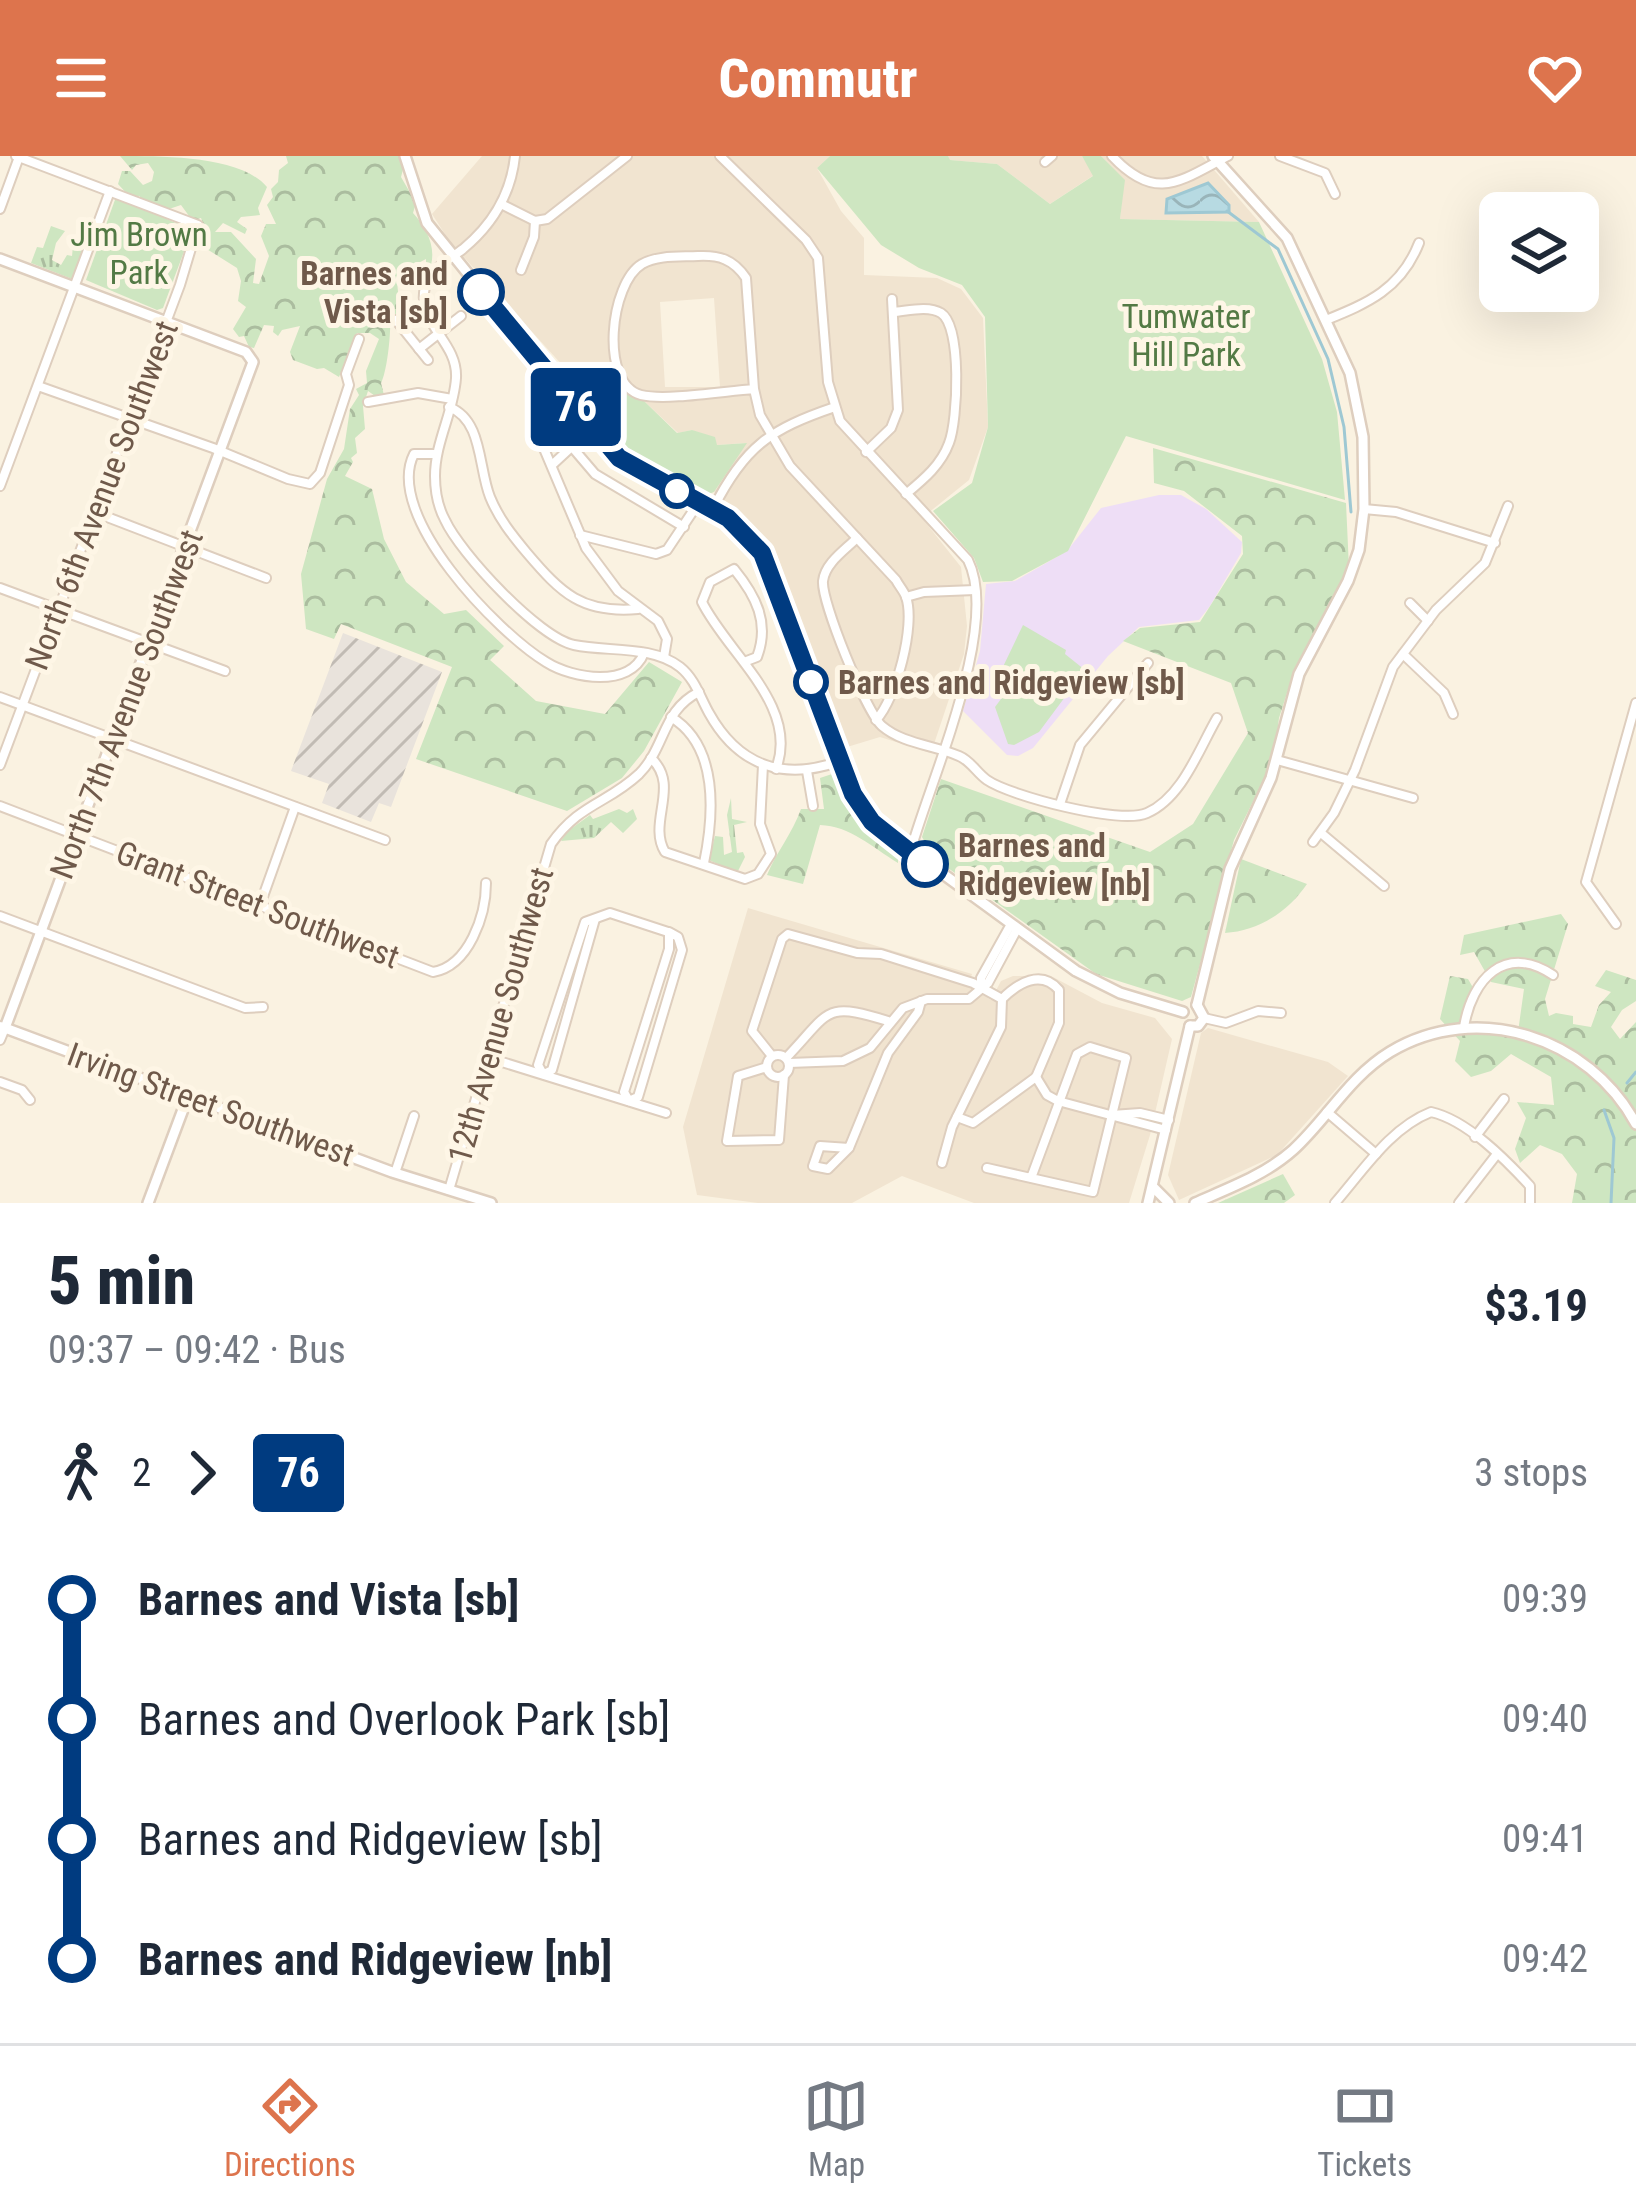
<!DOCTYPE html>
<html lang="en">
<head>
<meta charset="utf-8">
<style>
  :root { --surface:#fff; --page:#f6f6f7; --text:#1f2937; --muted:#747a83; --line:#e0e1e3; --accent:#dd744d }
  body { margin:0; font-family:"Roboto Condensed",sans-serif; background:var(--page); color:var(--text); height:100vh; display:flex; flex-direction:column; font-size:45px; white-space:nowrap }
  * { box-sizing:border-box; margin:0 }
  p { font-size:39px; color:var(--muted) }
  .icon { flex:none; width:66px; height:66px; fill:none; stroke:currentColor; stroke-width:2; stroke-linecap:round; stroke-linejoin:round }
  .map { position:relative; height:1047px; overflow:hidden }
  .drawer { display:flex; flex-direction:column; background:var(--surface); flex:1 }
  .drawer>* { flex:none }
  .badge { padding:0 24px; border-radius:9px; font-size:42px; line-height:78px }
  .tools { position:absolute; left:1479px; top:36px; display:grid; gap:24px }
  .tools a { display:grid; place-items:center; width:120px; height:120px; border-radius:18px; background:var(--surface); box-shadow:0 12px 48px #0002; font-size:60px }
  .map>.badge { position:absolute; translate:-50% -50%; box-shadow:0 0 0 6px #fff }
  .legs { display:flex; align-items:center; gap:18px; height:132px; padding:0 48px; font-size:39px }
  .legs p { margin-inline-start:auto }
  .overview { display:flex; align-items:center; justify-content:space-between; height:204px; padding:0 48px }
  h1 { font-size:66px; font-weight:800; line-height:90px }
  ul { padding:0 48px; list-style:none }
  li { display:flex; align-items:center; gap:42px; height:120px; font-size:45px }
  li i { display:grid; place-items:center; width:18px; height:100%; margin:0 15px; background:currentColor }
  li i::after { content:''; width:30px; height:30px; margin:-15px; border:9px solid; border-radius:50%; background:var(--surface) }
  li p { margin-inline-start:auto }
  li:first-child i { background:linear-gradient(#0000 50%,currentColor 0) }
  li:last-child i { background:linear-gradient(currentColor 50%,#0000 0) }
  header { display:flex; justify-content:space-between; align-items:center; height:156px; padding:0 48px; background:var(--accent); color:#fff; font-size:54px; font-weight:800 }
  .tabs { display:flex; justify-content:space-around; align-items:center; height:168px; border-top:3px solid var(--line); background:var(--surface); font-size:33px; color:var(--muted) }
  .tabs a { display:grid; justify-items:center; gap:6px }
  .tabs .on { color:var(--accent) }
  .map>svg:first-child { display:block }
  .residential { fill:#f1e4d0; fill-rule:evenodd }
  .industrial { fill:url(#industrial-furrows) }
  .education { fill:#eedef6 }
  .grass { fill:url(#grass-tufts) }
  .forest { fill:url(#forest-crowns) }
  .park { fill:#cee6c1 }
  .water { fill:url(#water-waves); stroke:#9ec8d3; stroke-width:3 }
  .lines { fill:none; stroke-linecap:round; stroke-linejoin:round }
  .stream { stroke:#9ec8d3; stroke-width:3 }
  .minor-casing { stroke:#decebe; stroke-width:12 }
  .tertiary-casing { stroke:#decebe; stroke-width:14 }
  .minor { stroke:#fff; stroke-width:8 }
  .tertiary { stroke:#fff; stroke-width:9 }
  .line-1-casing { stroke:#fff; stroke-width:27 }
  .line-1 { stroke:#003b80; stroke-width:18 }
  .stop-1-dot { fill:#fff; stroke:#003b80; stroke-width:6 }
  .labels { text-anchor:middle; stroke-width:10; stroke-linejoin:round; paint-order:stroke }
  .park-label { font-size:33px; fill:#537a45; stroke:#fef6e6 }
  .stop-label { font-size:33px; font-weight:bold; fill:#6f594a; stroke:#fef6e6; text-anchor:start }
  .street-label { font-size:33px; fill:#6f594a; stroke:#fef6e6 }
</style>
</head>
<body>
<header><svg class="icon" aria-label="menu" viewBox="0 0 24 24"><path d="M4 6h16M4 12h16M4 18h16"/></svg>Commutr<svg class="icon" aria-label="heart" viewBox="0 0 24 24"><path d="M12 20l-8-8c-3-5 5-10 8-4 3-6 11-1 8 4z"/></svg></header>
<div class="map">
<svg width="1636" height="1047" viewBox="0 0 1636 1047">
  <defs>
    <pattern id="industrial-furrows" width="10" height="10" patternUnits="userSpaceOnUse" patternTransform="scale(3)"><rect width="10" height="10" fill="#e9e3dc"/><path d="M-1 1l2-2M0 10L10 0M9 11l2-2" fill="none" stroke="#c1bbb4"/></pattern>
    <pattern id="grass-tufts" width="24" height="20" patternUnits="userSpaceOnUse" patternTransform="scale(3)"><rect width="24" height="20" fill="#cee6c1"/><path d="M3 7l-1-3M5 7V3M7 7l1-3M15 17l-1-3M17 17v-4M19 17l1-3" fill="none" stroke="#abbd9f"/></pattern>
    <pattern id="forest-crowns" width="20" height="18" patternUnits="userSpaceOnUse" patternTransform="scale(3)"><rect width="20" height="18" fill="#cee6c1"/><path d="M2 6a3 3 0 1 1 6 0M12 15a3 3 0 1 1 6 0" fill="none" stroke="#abbd9f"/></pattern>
    <pattern id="water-waves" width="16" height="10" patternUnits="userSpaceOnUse" patternTransform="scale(3)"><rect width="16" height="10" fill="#b7dae2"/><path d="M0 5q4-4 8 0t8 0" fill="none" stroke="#99b4b9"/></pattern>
  </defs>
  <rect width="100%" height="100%" fill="#faf2e1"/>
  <g class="residential">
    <path d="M 482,0 L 830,0 L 817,12 L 841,55 L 864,82 L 864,119 L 937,122 L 961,133 L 983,162 L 988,271 L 969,324 L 922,362 L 961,411 L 967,470 L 964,498 L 931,597 L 880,581 L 847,591 L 777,399 L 741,357 L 714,336 L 746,287 L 716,289 L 692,274 L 678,277 L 644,245 L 627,239 L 606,257 L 450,86 L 432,58 ZM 714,142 L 720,231 L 665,231 L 660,146 Z"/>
    <path d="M 948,0 L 1082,0 L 1094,19 L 1050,48 L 997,8 L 949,4 Z"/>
    <path d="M 1101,0 L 1202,0 L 1259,66 L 1120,63 L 1124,24 Z"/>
    <path d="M 748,752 L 972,818 L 968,830 L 991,844 L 1001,825 L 1013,820 L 1051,820 L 1102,847 L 1155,862 L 1172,883 L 1150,979 L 1129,1047 L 974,1047 L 902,1020 L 852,1047 L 758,1047 L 697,1039 L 683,971 Z"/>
    <path d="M 1208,872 L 1328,906 L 1348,920 L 1277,999 L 1179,1044 L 1168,1019 L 1201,877 Z"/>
  </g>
  <path class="industrial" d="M 343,477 L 442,516 L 391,651 L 379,647 L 371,666 L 322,647 L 329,628 L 291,615 Z"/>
  <path class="education" d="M 1159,339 L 1181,339 L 1206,353 L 1242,386 L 1241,397 L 1210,450 L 1199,464 L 1139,471 L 1108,500 L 1033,592 L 1018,600 L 1007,599 L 963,555 L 980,495 L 986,428 L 1015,425 L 1067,395 L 1101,352 Z"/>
  <g class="grass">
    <path d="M 51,70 L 65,75 L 56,87 L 52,104 L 61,109 L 67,99 L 72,100 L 73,90 L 85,94 L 72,123 L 31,107 L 37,91 L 43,92 Z"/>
    <path d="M 731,642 L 732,663 L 747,666 L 734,669 L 737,697 L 743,696 L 745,701 L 737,717 L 709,704 L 715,680 L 723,681 L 724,699 L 732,696 L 727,659 Z"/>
    <path d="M 619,653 L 627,657 L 633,653 L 637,663 L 623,677 L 611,666 L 594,682 L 561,685 L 568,675 L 590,659 L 593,663 Z"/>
  </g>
  <g class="forest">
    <path d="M 120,0 C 165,0 241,0 267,31 L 258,52 L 260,59 L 241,61 L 237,66 L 247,73 L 245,78 L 223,67 L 215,76 L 231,76 L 256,103 L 253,127 L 259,128 L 269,100 L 261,80 L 266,68 L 276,68 L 267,49 L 273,41 L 271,33 L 278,26 L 279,14 L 288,7 L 286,0 L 400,0 L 405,6 L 401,21 L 416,47 L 413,57 C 426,71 436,90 431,109 L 426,110 L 426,103 L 403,115 L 404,121 L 397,126 L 399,145 L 395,161 L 390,165 C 391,178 387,216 381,227 L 384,239 L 378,242 L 368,235 L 363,250 L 365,273 L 355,282 L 357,297 L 351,302 L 353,306 L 345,320 L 372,333 L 384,383 L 406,426 L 444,458 L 466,454 L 504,490 L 490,504 L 536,545 L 605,558 L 649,506 L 682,526 L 644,595 L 622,622 L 567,655 L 416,603 L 452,511 L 341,468 L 334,483 L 306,473 L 301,418 L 327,323 L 344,293 L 350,253 L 359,239 L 356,233 L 367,227 L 366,215 L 379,183 L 370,177 L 357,177 L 339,221 L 324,212 L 317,213 L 293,204 L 290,196 L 300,170 L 282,174 L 278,180 L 273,176 L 274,170 L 264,169 L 254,192 L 249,191 L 244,180 L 239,181 L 233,173 L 246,151 L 238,145 L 241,125 L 237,112 L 202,90 L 191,91 L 197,81 L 207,77 L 201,62 L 192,64 L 181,49 L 160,56 L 138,49 L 140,40 L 129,40 L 118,28 L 122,15 L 130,15 L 143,29 L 152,25 L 154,16 L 148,7 L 136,9 L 132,14 Z"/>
    <path d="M 1153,292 L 1346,347 L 1349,412 L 1294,515 L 1279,562 L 1274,603 L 1234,684 L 1191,841 L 1182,845 L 1096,818 L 934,702 L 922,681 L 941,623 L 1150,696 L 1193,668 L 1248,577 L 1231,527 L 1123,485 L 1140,472 L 1200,466 L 1243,398 L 1242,380 L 1184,335 L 1154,327 Z"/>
    <path d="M 832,618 L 858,664 L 898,700 L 898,707 C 872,691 850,670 820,669 L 803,728 L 767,719 C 777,695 792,678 801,653 L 824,653 L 820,622 Z"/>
    <path d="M 1241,703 L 1307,728 C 1288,756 1258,775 1225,777 Z"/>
    <path d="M 1561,758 L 1568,768 L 1545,843 L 1549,860 L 1556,857 L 1573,860 L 1573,868 L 1591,871 L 1599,849 L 1611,836 L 1595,830 L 1606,814 L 1636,824 L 1636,845 L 1622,854 L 1611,871 L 1620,883 L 1636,866 L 1636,1047 L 1572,1047 L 1577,1018 L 1562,998 L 1540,989 L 1520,1007 L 1515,993 L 1526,962 L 1517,946 L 1554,949 L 1551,921 L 1511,898 L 1491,915 L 1471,921 L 1455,905 L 1460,885 L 1440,863 L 1450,820 L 1468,823 L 1475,835 L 1465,871 L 1518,876 L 1524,833 L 1491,826 L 1474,796 L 1460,799 L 1464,779 Z"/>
    <path d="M 1283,1018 L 1295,1039 L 1284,1047 L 1218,1047 Z"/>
  </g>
  <g class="park">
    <path d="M 830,0 L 948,0 L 950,4 L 997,8 L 1050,48 L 1093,20 L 1082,0 L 1101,0 L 1125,24 L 1120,63 L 1259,66 L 1322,203 L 1337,256 L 1345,344 L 1126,280 L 1068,395 L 1012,425 L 983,426 L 974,402 L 933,355 L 972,327 L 988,271 L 985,161 L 962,129 L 919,112 L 881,89 L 817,12 Z"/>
    <path d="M 116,41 L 192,74 L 163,152 L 157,154 L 86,124 Z"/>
    <path d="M 626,238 L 644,245 L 677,277 L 692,274 L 715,281 L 717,289 L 747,287 L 714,336 L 704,340 C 663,319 626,303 597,265 Z"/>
    <path d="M 1023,469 L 1066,494 L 1065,498 L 1085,514 L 1039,576 L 1014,589 L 1008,588 L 995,551 L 1016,523 L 1000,517 Z"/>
  </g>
  <path class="water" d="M 1208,27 L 1229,49 L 1229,56 L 1166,57 L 1167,43 Z"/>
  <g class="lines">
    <g class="stream">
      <path d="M 1227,55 L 1278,93 L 1328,203 L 1344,271 L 1351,356"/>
      <path d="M 1627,927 L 1636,916"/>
      <path d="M 1604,954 L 1614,982 L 1611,1047"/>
    </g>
    <defs>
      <g id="minor">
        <path d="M 515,0 C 511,38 492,69 463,93 C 449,104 430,113 425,131 C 416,168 458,185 456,222 C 454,255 435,286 435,320 C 435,335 438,351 445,364 C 460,397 539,482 574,489 C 608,496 652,489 680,511 C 695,523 700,541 709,557 C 739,611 785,625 840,605"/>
        <path d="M 720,0 L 806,84 L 818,102 L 828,226 L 840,265 L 968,404 C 1001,470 929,627 910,697"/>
        <path d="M 1112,0 C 1156,47 1180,25 1228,0"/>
        <path d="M 1280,0 L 1325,17 L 1335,38"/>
        <path d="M 1045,6 L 1052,0"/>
        <path d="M 501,48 L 535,65 L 547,63 L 627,0"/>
        <path d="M 0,53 L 19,1"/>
        <path d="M 521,114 L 534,81 L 535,65"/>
        <path d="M 893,156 C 907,155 928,149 941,157 C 962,170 958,264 949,287 C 941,309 924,323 906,338"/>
        <path d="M 396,164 L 428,204"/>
        <path d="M 1326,164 C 1368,147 1401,133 1419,87"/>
        <path d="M 419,193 L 461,160"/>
        <path d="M 38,230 L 213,292 L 288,323 L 310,328 L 320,317 L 349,229 L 346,218 L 359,183"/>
        <path d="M 754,233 C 725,235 666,245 641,239 C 599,228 610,127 642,108 C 658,99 680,101 698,100 C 719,99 733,103 746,122 L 754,233 L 760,259 L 790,310 L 896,424 C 899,430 904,435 906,441 C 916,469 896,543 876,564"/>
        <path d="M 368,246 L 418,237 L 452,243"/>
        <path d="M 449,251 C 483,264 478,311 490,341 C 499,363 512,379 527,397 C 561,437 582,458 638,453"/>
        <path d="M 866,296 L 891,272 L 898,254 L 892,143"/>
        <path d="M 437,298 L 414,298 C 383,359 498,477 546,506 C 573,523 630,532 644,497"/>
        <path d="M 553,308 L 592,272"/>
        <path d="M 0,330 L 110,35"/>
        <path d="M 713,353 C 744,291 770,273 835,251"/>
        <path d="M 1364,353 L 1396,356 L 1495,387"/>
        <path d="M 94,356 L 266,422"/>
        <path d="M 580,379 L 656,398 L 667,394 L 699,346"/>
        <path d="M 857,382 C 845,394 825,407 823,425 C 821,445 866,556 882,570 C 903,588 934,589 959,600 C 971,605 976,616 987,624 C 1010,640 1121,669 1147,657 C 1182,642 1199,593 1217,562"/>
        <path d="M 0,432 L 225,515"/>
        <path d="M 906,441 L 924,436 L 975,434"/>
        <path d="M 1410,447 L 1428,465"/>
        <path d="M 1403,498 L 1444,537 L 1453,558"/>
        <path d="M 664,501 L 667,483 L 658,465 L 618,435 L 586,392 L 542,288 L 539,269 L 549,264 L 595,318 L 684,371"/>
        <path d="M 744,506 L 757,501 C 770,467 756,440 734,413 L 710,426 L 702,446 C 727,497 800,550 776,613"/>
        <path d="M 0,541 L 385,684"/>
        <path d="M 671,561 C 719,590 714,659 704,707"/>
        <path d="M 651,602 C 681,630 647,666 665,696 L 745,723 L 758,718 L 771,698 L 760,668 L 763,609"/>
        <path d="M 1277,604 L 1413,642"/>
        <path d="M 0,609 L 180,129 L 198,69 L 16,0"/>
        <path d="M 807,615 L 813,650"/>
        <path d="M 1060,648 L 1080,589 L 1148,507"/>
        <path d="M 0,650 L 433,816 C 469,810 486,759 486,727"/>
        <path d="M 1321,677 L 1384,730"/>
        <path d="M 1313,686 L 1334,657 L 1355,614 L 1393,511 L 1436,454 L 1485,407 L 1508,350"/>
        <path d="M 260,749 L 295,651"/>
        <path d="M 0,760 L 245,852 L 263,851"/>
        <path d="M 1616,768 L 1586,726 L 1636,547"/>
        <path d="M 669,776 L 678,781 L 682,794 L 638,941 L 629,945 L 624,936 L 669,793 Z"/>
        <path d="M 981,830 L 981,822 L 1010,770"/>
        <path d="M 1002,843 C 1018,827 1041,813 1059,834 L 1059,867 L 1036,921"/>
        <path d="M 1204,862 L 1226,867 L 1258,855 L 1281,857"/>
        <path d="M 0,870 L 5,872 L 0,884"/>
        <path d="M 1464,871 C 1472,823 1505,787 1553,819"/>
        <circle cx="778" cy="910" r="11"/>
        <path d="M 772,900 L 752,875 L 782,783 L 788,778 L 857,797 L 881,798 L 973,827 L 1002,843 L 1001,871 L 952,971 L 942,1007"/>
        <path d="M 486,901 L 666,957"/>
        <path d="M 786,902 C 831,855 823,845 888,865"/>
        <path d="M 789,907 L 843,905 L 870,892 L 903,852 L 927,843 L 969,843 L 988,827 L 1016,775"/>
        <path d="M 767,911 L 738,920 L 727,985 L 779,984 L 784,919"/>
        <path d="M 543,918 L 538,909 L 585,766 L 610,757 L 668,776"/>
        <path d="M 544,918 L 552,914 L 595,763"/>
        <path d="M 1036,921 L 1047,939 L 1058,945 L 1166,974"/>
        <path d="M 0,926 L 22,934 L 30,944"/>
        <path d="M 1327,956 L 1376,998"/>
        <path d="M 1112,959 L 1140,957 L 1169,964"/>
        <path d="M 957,961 L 973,967 L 1036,921"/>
        <path d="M 1475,981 L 1504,943"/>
        <path d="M 849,992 L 828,1013 L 813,1010 L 820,990 L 849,992 L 888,897 L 918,856 L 921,845"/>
        <path d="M 987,1012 L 1093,1036 L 1126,902 L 1090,891 L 1077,898 L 1031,1022"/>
        <path d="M 395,1017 L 414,960"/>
        <path d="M 449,1034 L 551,688 C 580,647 607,648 639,618 C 666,591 662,554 699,536"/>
        <path d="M 1335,1047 C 1363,1015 1390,972 1431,956 C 1467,964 1506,1004 1530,1030 L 1530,1047"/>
        <path d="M 1459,1047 L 1497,998"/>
      </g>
      <g id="tertiary">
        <path d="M 405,0 L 427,67 L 609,292 L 641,317 L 727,362 L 762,397 L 848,627 L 872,666 L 1076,815 L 1120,837 L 1183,856"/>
        <path d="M 0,103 L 246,196 L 253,206 L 5,872 L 392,1016 L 491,1047"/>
        <path d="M 1197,849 L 1230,713 L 1271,622 L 1299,518 L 1348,425 L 1359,394 L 1364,353 L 1363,281 L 1350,217 L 1287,82 L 1213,0"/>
        <path d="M 1190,870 L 1198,870 L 1204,862 L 1197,849"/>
        <path d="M 1153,1031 L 1169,1047"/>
        <path d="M 148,1047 L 188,940"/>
        <path d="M 1148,1047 L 1190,870"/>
        <path d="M 1195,1047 C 1229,1032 1265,1019 1293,994 C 1327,963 1349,921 1390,896 C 1477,844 1589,881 1636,968"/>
      </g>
    </defs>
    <use href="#minor" class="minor-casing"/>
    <use href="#tertiary" class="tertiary-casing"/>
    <use href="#minor" class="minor"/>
    <use href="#tertiary" class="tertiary"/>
  </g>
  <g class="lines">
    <defs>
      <path id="line-1" d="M 481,136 L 619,302 L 728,362 L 762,397 L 853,638 L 872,666 L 925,708"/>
    </defs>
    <use href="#line-1" class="line-1-casing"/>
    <use href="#line-1" class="line-1"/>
  </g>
  <g class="stop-1-dot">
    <circle cx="481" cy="136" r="21"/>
    <circle cx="677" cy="335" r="15"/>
    <circle cx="811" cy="526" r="15"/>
    <circle cx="925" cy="708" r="21"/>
  </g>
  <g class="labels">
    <g class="park-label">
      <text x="139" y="90">Jim Brown<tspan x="139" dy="38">Park</tspan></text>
      <text x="1186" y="172">Tumwater<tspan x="1186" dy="38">Hill Park</tspan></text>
    </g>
    <g class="stop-label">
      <text x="448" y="129" text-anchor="end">Barnes and<tspan x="448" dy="38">Vista [sb]</tspan></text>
      <text x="838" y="538">Barnes and Ridgeview [sb]</text>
      <text x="958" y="701">Barnes and<tspan x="958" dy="38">Ridgeview [nb]</tspan></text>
    </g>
    <g class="street-label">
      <text transform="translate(101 339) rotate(-69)" y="12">North 6th Avenue Southwest</text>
      <text transform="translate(126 548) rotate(-69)" y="12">North 7th Avenue Southwest</text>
      <text transform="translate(258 748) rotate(21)" y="12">Grant Street Southwest</text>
      <text transform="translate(500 859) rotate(-74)" y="12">12th Avenue Southwest</text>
      <text transform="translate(211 948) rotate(20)" y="12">Irving Street Southwest</text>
    </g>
  </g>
</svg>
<div class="tools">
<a><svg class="icon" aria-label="layers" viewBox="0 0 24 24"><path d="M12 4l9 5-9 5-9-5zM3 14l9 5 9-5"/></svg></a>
</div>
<b class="badge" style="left:576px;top:251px;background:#003b80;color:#fff">76</b>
</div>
<section class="drawer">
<div class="overview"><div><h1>5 min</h1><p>09:37 – 09:42 · Bus</p></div><b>$3.19</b></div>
<div class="legs"><svg class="icon" aria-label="walk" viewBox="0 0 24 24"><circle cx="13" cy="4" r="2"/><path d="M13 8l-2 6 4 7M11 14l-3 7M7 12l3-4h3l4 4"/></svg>2<svg class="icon" aria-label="forward" viewBox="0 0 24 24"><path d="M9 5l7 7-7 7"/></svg><b class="badge" style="background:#003b80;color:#fff">76</b><p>3 stops</p></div>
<ul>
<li><i style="color:#003b80"></i><b>Barnes and Vista [sb]</b><p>09:39</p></li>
<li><i style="color:#003b80"></i><span>Barnes and Overlook Park [sb]</span><p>09:40</p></li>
<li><i style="color:#003b80"></i><span>Barnes and Ridgeview [sb]</span><p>09:41</p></li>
<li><i style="color:#003b80"></i><b>Barnes and Ridgeview [nb]</b><p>09:42</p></li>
</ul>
</section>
<nav class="tabs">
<a class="on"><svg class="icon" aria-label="directions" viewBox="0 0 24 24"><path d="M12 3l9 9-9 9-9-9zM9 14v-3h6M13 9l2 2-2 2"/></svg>Directions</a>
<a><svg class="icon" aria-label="map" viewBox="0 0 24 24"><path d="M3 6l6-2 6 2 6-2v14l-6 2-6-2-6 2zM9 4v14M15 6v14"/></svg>Map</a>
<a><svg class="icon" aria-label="tickets" viewBox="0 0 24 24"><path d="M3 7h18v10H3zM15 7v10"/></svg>Tickets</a>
</nav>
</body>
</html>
